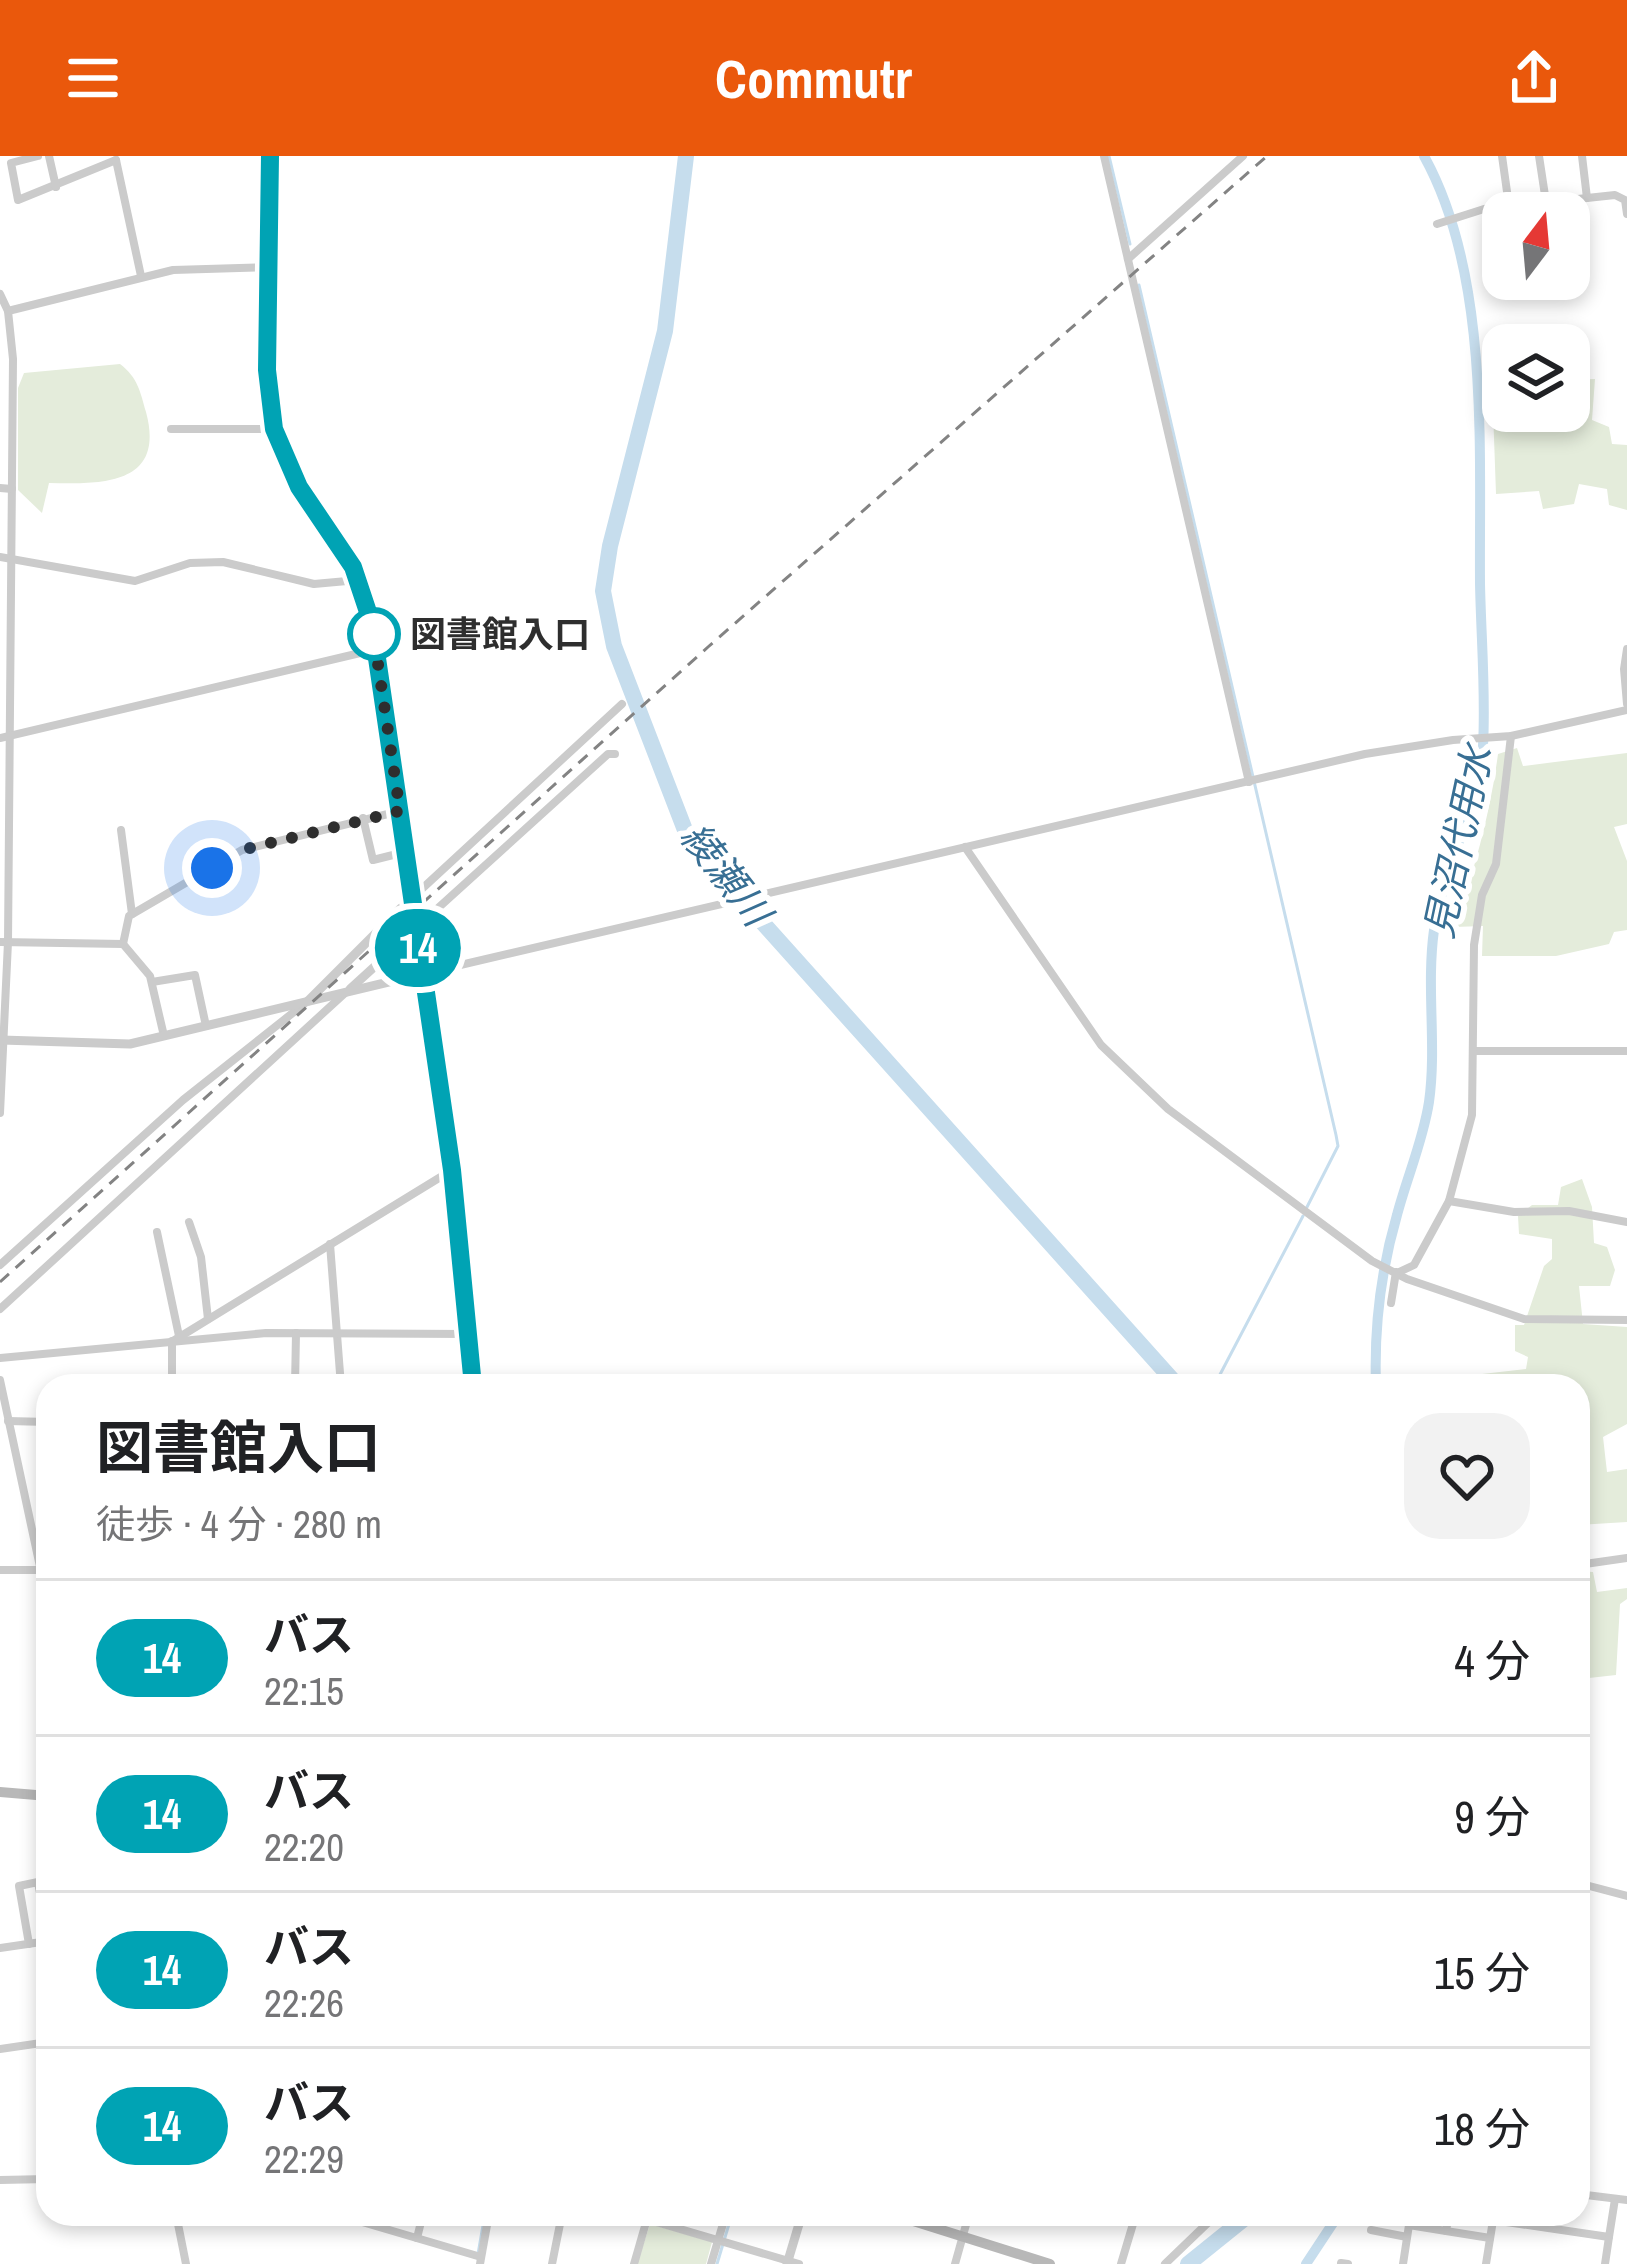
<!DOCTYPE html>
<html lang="ja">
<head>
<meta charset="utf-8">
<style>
  :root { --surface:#fff; --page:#f2f2f2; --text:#202124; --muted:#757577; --line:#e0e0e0; --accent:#ea580c }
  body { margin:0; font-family:"Archivo Narrow","Noto Sans JP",sans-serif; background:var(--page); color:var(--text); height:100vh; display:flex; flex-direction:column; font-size:45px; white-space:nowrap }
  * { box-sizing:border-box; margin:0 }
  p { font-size:39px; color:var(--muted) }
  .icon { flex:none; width:66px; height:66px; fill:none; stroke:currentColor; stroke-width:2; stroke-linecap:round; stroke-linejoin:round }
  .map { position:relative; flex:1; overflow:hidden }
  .drawer { position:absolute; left:36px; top:1218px; width:1554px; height:852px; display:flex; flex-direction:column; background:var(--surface); border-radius:36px; box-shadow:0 6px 18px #0003 }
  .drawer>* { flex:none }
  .badge { padding:0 24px; border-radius:39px; font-size:42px; line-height:78px }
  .needle { width:78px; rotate:16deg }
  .controls { position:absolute; left:1482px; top:36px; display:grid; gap:24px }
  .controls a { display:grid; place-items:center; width:108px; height:108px; border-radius:24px; background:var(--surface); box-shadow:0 6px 18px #0003; font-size:60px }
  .you { position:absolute; width:60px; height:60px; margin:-30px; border:9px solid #fff; border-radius:50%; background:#1a73e8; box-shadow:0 0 0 18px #1a73e833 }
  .map>.badge { position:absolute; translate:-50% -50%; box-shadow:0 0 0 6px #fff }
  .round { display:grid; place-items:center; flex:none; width:126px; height:126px; border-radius:36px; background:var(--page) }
  .summary { display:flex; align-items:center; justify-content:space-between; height:204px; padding:0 60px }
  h1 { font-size:57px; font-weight:700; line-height:90px }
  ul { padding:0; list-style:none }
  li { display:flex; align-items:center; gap:36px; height:156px; padding:0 60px; border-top:3px solid var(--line) }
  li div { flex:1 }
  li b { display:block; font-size:45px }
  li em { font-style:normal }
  li .badge { min-width:132px; font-weight:700; text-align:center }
  header { display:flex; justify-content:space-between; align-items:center; height:156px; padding:0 60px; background:var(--accent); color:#fff; font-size:54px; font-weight:700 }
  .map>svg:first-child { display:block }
  .green { fill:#e4ecdb }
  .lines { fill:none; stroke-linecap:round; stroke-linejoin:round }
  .stream { stroke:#c6dded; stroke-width:3 }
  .canal { stroke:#c6dded; stroke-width:10 }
  .river { stroke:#c6dded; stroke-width:16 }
  .minor { stroke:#cbcbcb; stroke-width:8 }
  .tertiary { stroke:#cbcbcb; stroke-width:9 }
  .secondary { stroke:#b8b8b8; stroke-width:10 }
  .rail { stroke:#838383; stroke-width:3; stroke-dasharray:12 9; stroke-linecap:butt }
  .line-casing { stroke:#fff; stroke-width:27 }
  .line { stroke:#00a3b4; stroke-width:18 }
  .walk { stroke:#2e2e2e; stroke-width:12; stroke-dasharray:0 21.6 }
  .stop-dot { fill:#fff; stroke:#00a3b4; stroke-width:6 }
  .labels { text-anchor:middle; stroke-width:12; stroke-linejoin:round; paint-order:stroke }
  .stop-label { font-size:36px; font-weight:bold; fill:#2e2e2e; stroke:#fff; text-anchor:start }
  .water-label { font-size:39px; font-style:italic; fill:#386f94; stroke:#fff }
</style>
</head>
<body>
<header><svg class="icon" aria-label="menu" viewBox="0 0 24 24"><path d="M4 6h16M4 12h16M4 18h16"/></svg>Commutr<svg class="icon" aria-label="share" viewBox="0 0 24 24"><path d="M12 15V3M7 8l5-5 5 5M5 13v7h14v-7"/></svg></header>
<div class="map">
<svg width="1627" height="2108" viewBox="0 0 1627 2108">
  <rect width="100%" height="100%" fill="#fff"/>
  <g class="green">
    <path d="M 120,208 C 138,222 140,235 146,256 C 166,330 100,328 49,327 L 42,357 L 18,334 L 18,232 L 24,217 Z"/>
    <path d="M 1595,223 L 1592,264 L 1609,271 L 1612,288 L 1627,289 L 1627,354 L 1609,349 L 1607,333 L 1579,328 L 1574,348 L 1543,353 L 1539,335 L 1496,338 L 1492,225 L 1503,225 L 1503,255 L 1569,255 L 1569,224 Z"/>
    <path d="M 1517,592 L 1523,610 L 1627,597 L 1627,668 L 1614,671 L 1627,705 L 1627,774 L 1614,776 L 1609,788 L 1556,800 L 1482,800 L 1483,770 L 1454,771 C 1475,713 1490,658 1498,598 Z"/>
    <path d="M 1582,1023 L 1592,1051 L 1594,1087 L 1607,1091 L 1615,1114 L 1610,1130 L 1579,1130 L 1583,1168 L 1627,1171 L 1627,1268 L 1603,1281 L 1607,1316 L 1627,1313 L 1627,1366 L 1578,1369 L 1578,1230 L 1478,1230 L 1482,1218 L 1526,1213 L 1528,1201 L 1515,1195 L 1515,1169 L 1524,1169 L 1544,1110 L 1552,1103 L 1552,1083 L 1519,1078 L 1518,1060 L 1532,1049 L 1558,1049 L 1561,1031 Z"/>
    <path d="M 1578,1415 L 1593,1416 L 1597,1436 L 1627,1432 L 1627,1443 L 1620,1448 L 1616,1519 L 1589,1522 L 1586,1506 L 1578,1503 Z"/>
    <path d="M 650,2068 L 712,2086 L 706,2108 L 637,2108 Z"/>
  </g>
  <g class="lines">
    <g class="stream">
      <path d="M 1109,0 L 1130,88"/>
      <path d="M 1139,129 L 1336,979 L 1338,990 L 1307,1051"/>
      <path d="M 1214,1230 L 1303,1060"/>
      <path d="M 478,2098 L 485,2058"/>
      <path d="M 717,2108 L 732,2058"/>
    </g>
    <g class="canal">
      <path d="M 1376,1230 C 1374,1173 1381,1114 1397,1059 C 1407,1021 1423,985 1429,946 C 1437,889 1426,832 1434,774 C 1443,711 1478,655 1483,590 C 1486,537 1481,481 1480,427 C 1479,293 1490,119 1424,0"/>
      <path d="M 1306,2108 L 1339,2058"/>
    </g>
    <g class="river">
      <path d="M 686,0 L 665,175 L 610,390 L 603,435 L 614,490 L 685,674 L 736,737 L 1178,1230"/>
      <path d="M 1188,2108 L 1250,2058"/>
    </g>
    <g class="minor">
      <path d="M 38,0 L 11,7 L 18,44 L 116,4"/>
      <path d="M 49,0 L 56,31"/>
      <path d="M 1104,0 L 1249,626"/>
      <path d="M 1502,0 L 1509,50"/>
      <path d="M 1539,0 L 1546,46"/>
      <path d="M 1582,0 L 1587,42"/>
      <path d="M 116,4 L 141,120"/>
      <path d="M 1437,68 L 1484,53 L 1615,39 L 1625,44 L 1627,58"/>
      <path d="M 1128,103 L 1243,0"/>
      <path d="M 0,138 L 8,155 L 13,203 L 8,786 L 0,957"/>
      <path d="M 8,155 L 173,114 L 268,111"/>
      <path d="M 171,273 L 274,273"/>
      <path d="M 0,332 L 12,333"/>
      <path d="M 0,401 L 135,425 L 190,407 L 223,406 L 314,428 L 358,424"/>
      <path d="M 1627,493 L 1624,513 L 1627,548"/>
      <path d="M 0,582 L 377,493"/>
      <path d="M 363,662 L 373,704 L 405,696"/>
      <path d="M 121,674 L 132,758"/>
      <path d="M 965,691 L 1101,889 L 1168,953 L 1372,1105 L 1407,1123 L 1524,1163 L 1627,1164"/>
      <path d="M 412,742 L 622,548"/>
      <path d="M 416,772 L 608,598 L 615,598"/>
      <path d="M 0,786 L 123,788 L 129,760 L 242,694 L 400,655"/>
      <path d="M 123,788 L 150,820 L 164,880"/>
      <path d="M 422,818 L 1365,598 L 1453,584 L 1511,580 L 1627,554"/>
      <path d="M 152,826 L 195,819 L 206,870"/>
      <path d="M 1476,895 L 1627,895"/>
      <path d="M 1449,1045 L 1514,1056 L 1569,1055 L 1627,1066"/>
      <path d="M 189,1066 L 201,1101 L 208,1163"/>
      <path d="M 157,1076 L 179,1180"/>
      <path d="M 330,1088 L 341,1230"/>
      <path d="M 0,1109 L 183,944 L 304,848"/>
      <path d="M 1399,1116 L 1414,1109 L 1449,1045 L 1472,959 L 1474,789 L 1482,739 L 1496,708 L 1511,580"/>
      <path d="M 1391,1147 L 1396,1116"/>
      <path d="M 0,1153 L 345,837"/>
      <path d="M 173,1185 L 452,1014"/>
      <path d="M 0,1202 L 266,1177 L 469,1178"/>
      <path d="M 0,1224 L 48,1448"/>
      <path d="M 172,1230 L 172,1185"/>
      <path d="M 295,1230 L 296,1177"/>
      <path d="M 8,1265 L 48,1266"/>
      <path d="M 1578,1409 L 1627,1402"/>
      <path d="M 0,1414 L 48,1414"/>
      <path d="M 1578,1727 L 1627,1740"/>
      <path d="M 29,1788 L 19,1730 L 38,1726 L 48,1782"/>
      <path d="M 0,1792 L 48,1785"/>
      <path d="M 0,1893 L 48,1886"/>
      <path d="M 0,2024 L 48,2023"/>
      <path d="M 1578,2038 L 1627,2044"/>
      <path d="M 176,2058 L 186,2108"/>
      <path d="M 335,2058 L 481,2101"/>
      <path d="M 629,2058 L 799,2108"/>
      <path d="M 1449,2058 L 1446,2075 L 1490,2082"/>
      <path d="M 1493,2064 L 1609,2081 L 1615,2043"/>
      <path d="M 1371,2074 L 1407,2081"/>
      <path d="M 417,2082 L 423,2058"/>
      <path d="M 1341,2107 L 1348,2108"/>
      <path d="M 480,2108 L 489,2058"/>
      <path d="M 552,2108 L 562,2058"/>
      <path d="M 634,2108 L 647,2063"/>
      <path d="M 711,2108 L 726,2058"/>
      <path d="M 955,2108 L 969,2058"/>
      <path d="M 1121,2108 L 1136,2058"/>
      <path d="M 1165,2108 L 1217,2058"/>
      <path d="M 1403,2108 L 1409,2069 L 1446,2075"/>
      <path d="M 1486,2108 L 1494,2058"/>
      <path d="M 1605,2108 L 1609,2081"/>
    </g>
    <g class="tertiary">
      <path d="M 270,0 L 267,214 L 274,273 L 299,331 L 353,411 L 372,468 L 452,1014 L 473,1230"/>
      <path d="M 350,833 L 407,781"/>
      <path d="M 308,845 L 401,752"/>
      <path d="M 1,884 L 130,888 L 422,818"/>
      <path d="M 787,2108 L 802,2058"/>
    </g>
    <g class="secondary">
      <path d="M 0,1636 L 48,1640"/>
      <path d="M 891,2058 L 1050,2108"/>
    </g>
    <path class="rail" d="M 0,1126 L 708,491 L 1267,0"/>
  </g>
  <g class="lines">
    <defs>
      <path id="line" d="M 270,0 L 267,214 L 274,273 L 299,331 L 353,411 L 372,468 L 452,1014 L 473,1230"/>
    </defs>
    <use href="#line" class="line-casing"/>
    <use href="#line" class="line"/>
    <path class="walk" d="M 212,712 L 242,694 L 400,655 L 372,468 L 374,478"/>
  </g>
  <circle class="stop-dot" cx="374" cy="478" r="24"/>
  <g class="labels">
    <g class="stop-label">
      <text x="410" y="491">図書館入口</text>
    </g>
    <g class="water-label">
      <text transform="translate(1458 686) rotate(-78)" y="14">見沼代用水</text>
      <text transform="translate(726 718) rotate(52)" y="14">綾瀬川</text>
    </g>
  </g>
</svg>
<div class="controls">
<a><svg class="needle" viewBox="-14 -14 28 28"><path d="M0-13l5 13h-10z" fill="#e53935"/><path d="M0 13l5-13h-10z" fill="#757577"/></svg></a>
<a><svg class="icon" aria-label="layers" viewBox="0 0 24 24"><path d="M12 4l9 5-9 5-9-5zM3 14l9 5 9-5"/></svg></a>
</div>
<div class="you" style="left:212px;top:712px"></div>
<b class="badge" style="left:418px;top:792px;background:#00a3b4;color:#fff">14</b>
<section class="drawer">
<div class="summary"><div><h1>図書館入口</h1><p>徒歩 · 4 分 · 280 m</p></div><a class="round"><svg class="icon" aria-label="heart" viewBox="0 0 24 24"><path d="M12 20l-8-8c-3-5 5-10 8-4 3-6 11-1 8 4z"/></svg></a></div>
<ul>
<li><span class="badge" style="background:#00a3b4;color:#fff">14</span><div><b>バス</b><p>22:15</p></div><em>4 分</em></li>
<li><span class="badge" style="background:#00a3b4;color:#fff">14</span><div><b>バス</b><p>22:20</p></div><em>9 分</em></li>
<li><span class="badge" style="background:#00a3b4;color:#fff">14</span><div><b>バス</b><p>22:26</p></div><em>15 分</em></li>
<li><span class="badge" style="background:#00a3b4;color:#fff">14</span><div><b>バス</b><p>22:29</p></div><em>18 分</em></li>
</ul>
</section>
</div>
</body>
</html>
